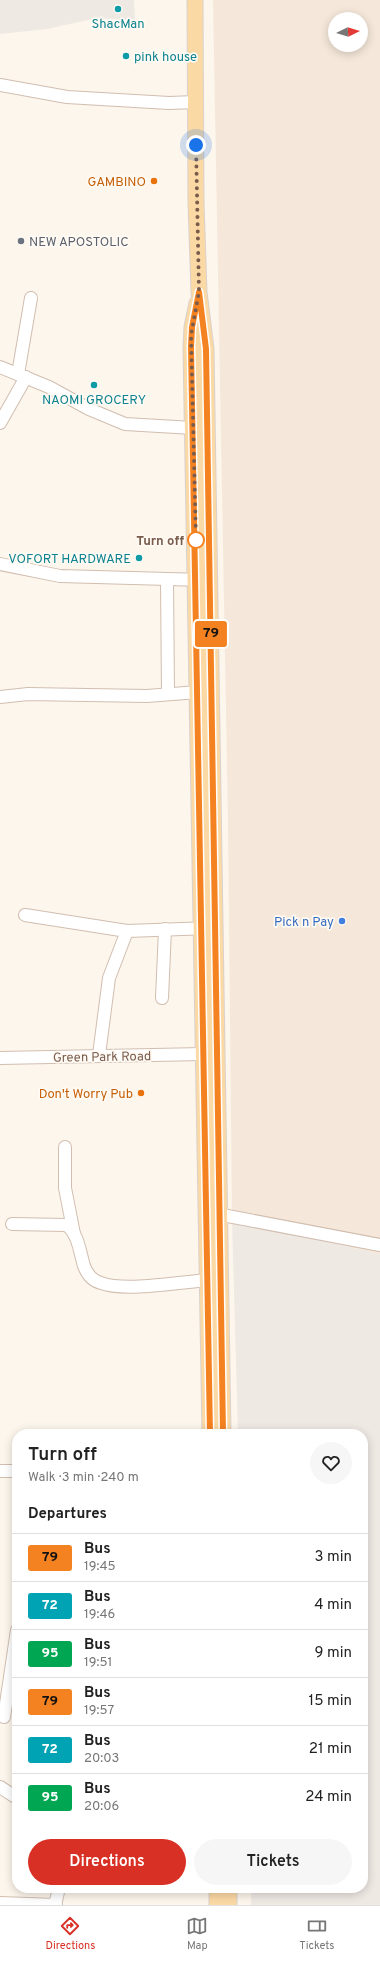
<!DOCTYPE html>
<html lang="en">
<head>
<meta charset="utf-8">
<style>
  :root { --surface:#fff; --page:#f6f6f6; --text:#222; --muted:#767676; --line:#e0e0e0; --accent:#d93025 }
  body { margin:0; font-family:Overpass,sans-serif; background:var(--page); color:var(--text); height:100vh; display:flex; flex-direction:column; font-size:15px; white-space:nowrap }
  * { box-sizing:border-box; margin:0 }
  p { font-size:13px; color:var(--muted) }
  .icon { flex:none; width:22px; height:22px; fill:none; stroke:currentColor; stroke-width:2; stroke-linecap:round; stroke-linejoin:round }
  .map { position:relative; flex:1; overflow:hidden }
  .details { position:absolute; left:12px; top:1429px; width:356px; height:464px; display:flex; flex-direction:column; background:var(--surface); border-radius:16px; box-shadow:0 2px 10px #0003 }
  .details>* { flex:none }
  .badge { padding:0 8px; border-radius:3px; font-size:14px; line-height:26px }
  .needle { width:26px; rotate:85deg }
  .buttons { position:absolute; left:328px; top:12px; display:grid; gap:8px }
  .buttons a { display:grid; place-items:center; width:40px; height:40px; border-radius:50%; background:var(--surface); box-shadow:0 2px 10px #0003; font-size:20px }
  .you { position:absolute; width:20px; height:20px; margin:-10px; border:3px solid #fff; border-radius:50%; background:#1a73e8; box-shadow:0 0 0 6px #1a73e833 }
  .map>.badge { position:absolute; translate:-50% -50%; box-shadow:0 0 0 2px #fff }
  h2 { padding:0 16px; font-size:15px; line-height:36px }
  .round { display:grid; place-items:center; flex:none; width:42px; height:42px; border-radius:21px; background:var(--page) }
  .headline { display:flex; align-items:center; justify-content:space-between; height:68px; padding:0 16px }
  h1 { font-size:19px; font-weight:600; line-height:30px }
  .button { display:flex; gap:8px; margin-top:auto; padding:8px 16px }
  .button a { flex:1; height:46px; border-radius:24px; background:var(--accent); color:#fff; font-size:16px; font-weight:600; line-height:46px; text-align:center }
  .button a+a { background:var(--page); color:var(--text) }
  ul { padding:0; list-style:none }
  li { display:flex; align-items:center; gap:12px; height:48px; padding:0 16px; border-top:1px solid var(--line) }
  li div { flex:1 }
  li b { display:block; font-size:15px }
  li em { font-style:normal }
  li .badge { min-width:44px; font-weight:700; text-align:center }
  .tab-bar { display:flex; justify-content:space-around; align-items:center; height:56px; border-top:1px solid var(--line); background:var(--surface); font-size:11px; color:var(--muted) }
  .tab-bar a { display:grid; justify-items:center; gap:2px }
  .tab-bar .current { color:var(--accent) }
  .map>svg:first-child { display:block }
  .residential { fill:#f5e8da; fill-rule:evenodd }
  .industrial { fill:#efe9e4 }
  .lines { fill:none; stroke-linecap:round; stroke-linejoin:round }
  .minor-casing { stroke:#d1beb0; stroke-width:14 }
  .major-casing { stroke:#dad1cd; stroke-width:17 }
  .minor { stroke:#fff; stroke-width:12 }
  .major { stroke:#fbd9a5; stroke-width:15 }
  .line-casing { stroke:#fff; stroke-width:9 }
  .line { stroke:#f58220; stroke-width:6 }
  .walk { stroke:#7a5c4d; stroke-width:4; stroke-dasharray:0 7.2 }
  .culture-dot { fill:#0f9aa8; stroke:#fffaf3; stroke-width:1.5 }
  .food-dot { fill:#e8710a; stroke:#fffaf3; stroke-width:1.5 }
  .worship-dot { fill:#6b7280; stroke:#fffaf3; stroke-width:1.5 }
  .stop-dot { fill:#fff; stroke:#f58220; stroke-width:2 }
  .shop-dot { fill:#3f7fe0; stroke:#fffaf3; stroke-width:1.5 }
  .labels { text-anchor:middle; stroke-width:3.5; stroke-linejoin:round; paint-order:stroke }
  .culture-label { font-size:13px; fill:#0d838f; stroke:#fffaf3 }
  .food-label { font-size:13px; fill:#c56008; stroke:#fffaf3; text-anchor:end }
  .worship-label { font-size:13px; fill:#5b616d; stroke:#fffaf3; text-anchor:start }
  .stop-label { font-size:13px; font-weight:bold; fill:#7a5c4d; stroke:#fffaf3; text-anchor:end }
  .shop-label { font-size:13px; fill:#366cbe; stroke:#fffaf3; text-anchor:end }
  .street-label { font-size:13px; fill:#7a5c4d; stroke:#fffaf3 }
</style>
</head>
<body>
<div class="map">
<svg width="380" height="1905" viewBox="0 0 380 1905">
  <rect width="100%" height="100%" fill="#fdf6ec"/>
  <path class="residential" d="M 213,0 L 380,0 L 380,1254 L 232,1220 L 228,820 ZM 335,19 L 361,19 L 361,45 L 335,45 Z"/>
  <g class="industrial">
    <path d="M 0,0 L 134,0 L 135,20 L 97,18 L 47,29 L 0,34 Z"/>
    <path d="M 232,1220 L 380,1254 L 380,1905 L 251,1905 L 251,1888 L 363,1888 L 363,1434 L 238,1434 Z"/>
  </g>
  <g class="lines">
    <defs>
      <g id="minor">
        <path d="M 0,85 L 67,97 L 169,103 L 196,102"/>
        <path d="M 0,367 L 49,387 L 89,409 L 125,424 L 193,428"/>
        <path d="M 18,374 L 31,298"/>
        <path d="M 0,423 L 26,377"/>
        <path d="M 0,564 L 60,576 L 204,580"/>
        <path d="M 167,580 L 168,694"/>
        <path d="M 0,697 L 28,694 L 147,696 L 198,692"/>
        <path d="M 25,915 L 127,931 L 210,928"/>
        <path d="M 162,998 L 165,929"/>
        <path d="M 99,1055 L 109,978 L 127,931"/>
        <path d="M 0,1058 L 204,1054"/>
        <path d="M 65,1147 L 65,1188 L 74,1234"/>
        <path d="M 212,1213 L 380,1245"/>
        <path d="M 12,1224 L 66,1225 C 78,1232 80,1253 84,1266 C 87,1274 93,1281 101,1283 C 124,1292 182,1282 208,1280"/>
        <path d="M 0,1471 L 17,1471"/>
        <path d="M 4,1717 L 17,1630"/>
        <path d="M 0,1787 L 17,1798"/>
        <path d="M 0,1903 L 56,1905"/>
        <path d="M 55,1905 L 59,1888"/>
      </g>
      <g id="major">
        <path d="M 195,0 L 196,203 L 199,292 L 206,349 L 223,1434"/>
        <path d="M 197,303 L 192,327 L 191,347 L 210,1434"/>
        <path d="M 217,1888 L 217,1905"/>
        <path d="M 229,1888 L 229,1905"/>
      </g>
    </defs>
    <use href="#minor" class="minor-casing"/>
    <use href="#major" class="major-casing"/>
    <use href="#minor" class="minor"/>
    <use href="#major" class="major"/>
  </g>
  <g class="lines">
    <defs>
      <path id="line" d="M 210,1434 L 191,347 L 192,327 L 199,292 L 206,349 L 223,1434"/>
    </defs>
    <use href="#line" class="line-casing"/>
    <use href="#line" class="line"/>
    <path class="walk" d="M 196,145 L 199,292 L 191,335 L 196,540"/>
  </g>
  <g class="culture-dot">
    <circle cx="118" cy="9" r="4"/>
    <circle cx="126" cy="56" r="4"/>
    <circle cx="94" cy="385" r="4"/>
    <circle cx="139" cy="558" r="4"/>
  </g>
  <g class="food-dot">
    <circle cx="154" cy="181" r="4"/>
    <circle cx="141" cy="1093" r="4"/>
  </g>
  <circle class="worship-dot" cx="21" cy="241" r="4"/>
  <circle class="stop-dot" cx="196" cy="540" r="8"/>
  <circle class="shop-dot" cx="342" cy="921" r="4"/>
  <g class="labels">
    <g class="culture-label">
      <text x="118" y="28">ShacMan</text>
      <text x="134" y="61" text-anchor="start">pink house</text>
      <text x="94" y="404">NAOMI GROCERY</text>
      <text x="131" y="563" text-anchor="end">VOFORT HARDWARE</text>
    </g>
    <g class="food-label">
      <text x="146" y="186">GAMBINO</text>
      <text x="133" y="1098">Don't Worry Pub</text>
    </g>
    <g class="worship-label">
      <text x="29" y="246">NEW APOSTOLIC</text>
    </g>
    <g class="stop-label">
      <text x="184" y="545">Turn off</text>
    </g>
    <g class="shop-label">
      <text x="334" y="926">Pick n Pay</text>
    </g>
    <g class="street-label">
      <text transform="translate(102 1056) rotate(-1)" y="5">Green Park Road</text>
    </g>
  </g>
</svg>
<div class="buttons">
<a><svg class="needle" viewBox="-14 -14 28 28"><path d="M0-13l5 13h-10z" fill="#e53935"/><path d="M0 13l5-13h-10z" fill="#767676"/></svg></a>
</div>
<div class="you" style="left:196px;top:145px"></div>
<b class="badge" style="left:211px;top:634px;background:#f58220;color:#111">79</b>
<section class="details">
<div class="headline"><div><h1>Turn off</h1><p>Walk · 3 min · 240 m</p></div><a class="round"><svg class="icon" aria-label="heart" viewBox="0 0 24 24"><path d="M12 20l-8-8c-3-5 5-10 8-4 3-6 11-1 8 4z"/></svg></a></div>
<h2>Departures</h2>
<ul>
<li><span class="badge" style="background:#f58220;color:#111">79</span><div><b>Bus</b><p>19:45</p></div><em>3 min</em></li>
<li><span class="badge" style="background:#00a3b4;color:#fff">72</span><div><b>Bus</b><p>19:46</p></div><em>4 min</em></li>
<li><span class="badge" style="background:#00a651;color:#fff">95</span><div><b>Bus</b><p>19:51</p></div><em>9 min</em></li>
<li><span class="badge" style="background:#f58220;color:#111">79</span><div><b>Bus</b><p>19:57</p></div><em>15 min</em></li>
<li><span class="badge" style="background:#00a3b4;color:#fff">72</span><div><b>Bus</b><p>20:03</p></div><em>21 min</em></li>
<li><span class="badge" style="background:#00a651;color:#fff">95</span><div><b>Bus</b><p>20:06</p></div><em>24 min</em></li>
</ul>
<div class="button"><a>Directions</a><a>Tickets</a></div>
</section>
</div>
<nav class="tab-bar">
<a class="current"><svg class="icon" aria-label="directions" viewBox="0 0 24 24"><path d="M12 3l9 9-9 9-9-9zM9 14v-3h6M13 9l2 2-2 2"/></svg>Directions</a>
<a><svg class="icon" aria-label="map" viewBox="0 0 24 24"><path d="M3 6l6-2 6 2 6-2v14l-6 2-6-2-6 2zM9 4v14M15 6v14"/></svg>Map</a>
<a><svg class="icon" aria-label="tickets" viewBox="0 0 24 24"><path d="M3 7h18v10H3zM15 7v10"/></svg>Tickets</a>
</nav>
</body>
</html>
